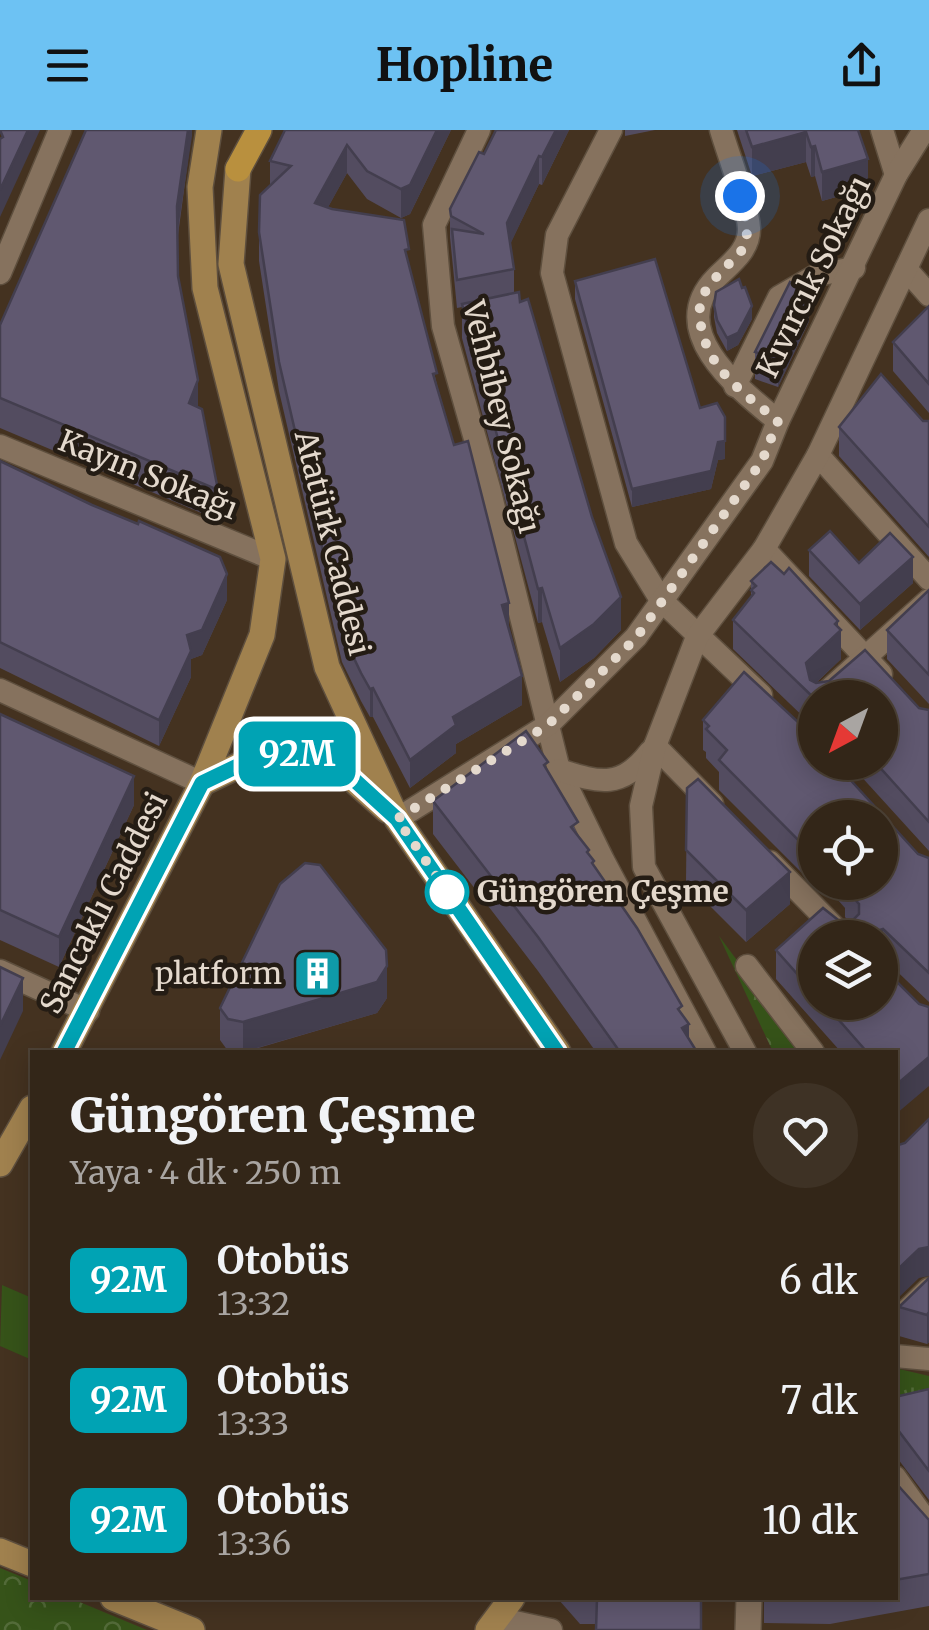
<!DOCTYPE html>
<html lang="tr">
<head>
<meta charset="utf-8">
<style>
  :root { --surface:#332618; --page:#3e3225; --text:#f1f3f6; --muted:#a9a5a2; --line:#4e4337; --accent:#6dc2f3 }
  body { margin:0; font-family:Merriweather,serif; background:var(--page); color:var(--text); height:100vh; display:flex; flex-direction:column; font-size:38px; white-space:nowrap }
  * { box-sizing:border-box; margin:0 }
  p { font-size:32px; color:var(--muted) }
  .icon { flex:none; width:55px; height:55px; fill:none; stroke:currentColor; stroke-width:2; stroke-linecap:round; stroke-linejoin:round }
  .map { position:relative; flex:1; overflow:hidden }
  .details { position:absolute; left:30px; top:920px; width:868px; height:550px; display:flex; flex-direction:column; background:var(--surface); border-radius:0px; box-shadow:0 5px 25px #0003,0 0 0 2px var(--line) }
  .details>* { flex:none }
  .badge { padding:0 20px; border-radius:15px; font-size:35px; line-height:65px }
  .needle { width:65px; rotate:221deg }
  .fabs { position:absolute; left:798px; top:550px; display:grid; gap:20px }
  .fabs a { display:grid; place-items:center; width:100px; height:100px; border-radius:50%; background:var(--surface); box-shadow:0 5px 25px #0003,0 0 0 2px var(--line); font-size:50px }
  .you { position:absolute; width:50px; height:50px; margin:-25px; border:8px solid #fff; border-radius:50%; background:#1a73e8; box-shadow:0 0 0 15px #1a73e833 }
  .map>.badge { position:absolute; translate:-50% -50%; box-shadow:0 0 0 5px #fff }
  .round { display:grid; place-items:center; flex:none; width:105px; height:105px; border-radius:52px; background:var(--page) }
  .head { display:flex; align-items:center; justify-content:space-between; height:170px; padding:0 40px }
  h1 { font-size:48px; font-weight:800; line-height:75px }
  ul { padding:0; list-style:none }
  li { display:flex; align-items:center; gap:30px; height:120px; padding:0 40px }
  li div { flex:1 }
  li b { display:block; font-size:38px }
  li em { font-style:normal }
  li .badge { min-width:110px; font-weight:700; text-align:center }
  header { display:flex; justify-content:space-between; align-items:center; height:130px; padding:0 40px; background:var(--accent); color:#111; font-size:45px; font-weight:800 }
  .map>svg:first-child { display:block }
  .grass { fill:url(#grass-tufts) }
  .park { fill:url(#park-crowns) }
  .pitch { fill:#365319 }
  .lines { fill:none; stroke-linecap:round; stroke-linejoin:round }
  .minor-casing { stroke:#5e4f3e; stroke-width:25 }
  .tertiary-casing { stroke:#5e4f3e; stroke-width:28 }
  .secondary-casing { stroke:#5e4f3e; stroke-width:28 }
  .primary-casing { stroke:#5e4f3e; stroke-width:28 }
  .minor { stroke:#86725e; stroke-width:22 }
  .tertiary { stroke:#86725e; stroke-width:25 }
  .secondary { stroke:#a0814e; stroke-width:25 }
  .primary { stroke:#b9903e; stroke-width:25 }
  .wall { fill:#534c60 }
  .shaded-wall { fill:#433e4e }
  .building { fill:#605870; stroke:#433e4e; stroke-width:2.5 }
  .line-casing { stroke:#fff; stroke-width:22 }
  .line { stroke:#00a3b4; stroke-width:15 }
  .walk { stroke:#e4d9cd; stroke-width:10; stroke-dasharray:0 18 }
  .stop-dot { fill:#fff; stroke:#00a3b4; stroke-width:5 }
  .labels { text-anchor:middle; stroke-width:9; stroke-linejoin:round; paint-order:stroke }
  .street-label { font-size:30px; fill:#e4d9cd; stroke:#241c14 }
  .stop-label { font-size:30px; font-weight:bold; fill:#e4d9cd; stroke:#241c14; text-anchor:start }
  .poi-label { font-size:30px; fill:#e4d9cd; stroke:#241c14; text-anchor:end }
</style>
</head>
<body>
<header><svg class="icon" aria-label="menu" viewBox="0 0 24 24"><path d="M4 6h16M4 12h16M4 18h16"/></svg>Hopline<svg class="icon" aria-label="share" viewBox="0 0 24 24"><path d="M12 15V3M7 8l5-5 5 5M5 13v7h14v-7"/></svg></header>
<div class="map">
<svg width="929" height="1500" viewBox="0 0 929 1500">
  <defs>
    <pattern id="grass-tufts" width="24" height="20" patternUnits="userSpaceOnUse" patternTransform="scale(2.5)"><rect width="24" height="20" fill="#365319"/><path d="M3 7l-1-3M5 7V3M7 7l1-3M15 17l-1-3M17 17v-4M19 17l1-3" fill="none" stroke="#536b39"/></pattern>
    <pattern id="park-crowns" width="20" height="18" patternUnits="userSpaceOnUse" patternTransform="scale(2.5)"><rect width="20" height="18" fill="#365319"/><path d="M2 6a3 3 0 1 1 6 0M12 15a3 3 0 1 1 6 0" fill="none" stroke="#536b39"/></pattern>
  </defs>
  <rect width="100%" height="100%" fill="#443220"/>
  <path class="grass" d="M 895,1238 L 929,1246 L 929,1260 L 895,1267 Z"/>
  <g class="park">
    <path d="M 719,806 L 805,922 L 773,922 Z"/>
    <path d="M 0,1438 L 32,1451 L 32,1468 L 70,1468 L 147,1500 L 0,1500 Z"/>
  </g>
  <path class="pitch" d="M 2,1155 L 32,1168 L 32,1230 L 0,1216 Z"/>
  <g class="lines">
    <defs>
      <g id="minor">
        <path d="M 479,0 L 434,95 L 443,196 L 489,358 L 559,640 L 603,730 L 705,922"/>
        <path d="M 611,0 L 557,105 L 552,143 L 626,413 L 661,470 L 761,565"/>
        <path d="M 721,0 C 728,24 748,76 749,98 C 750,120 730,134 716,148 C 664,201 739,259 778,291"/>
        <path d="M 882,0 L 896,45"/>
        <path d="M 906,139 L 929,165"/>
        <path d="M 0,143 L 60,0"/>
        <path d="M 735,256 L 779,167 L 817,145 L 854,138"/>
        <path d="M 0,316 L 273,429"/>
        <path d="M 818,325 L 929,449"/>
        <path d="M 764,419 L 881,544"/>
        <path d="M 0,560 L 202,653"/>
        <path d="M 820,568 L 929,470"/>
        <path d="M 655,616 L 712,674"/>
        <path d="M 559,640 C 600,653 622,659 650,622"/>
        <path d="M 397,689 L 548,595 L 636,507 L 762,331 L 778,291 L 896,45 L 924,0"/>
        <path d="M 770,732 L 845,808"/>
        <path d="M 747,836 L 813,922"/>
        <path d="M 0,841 L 88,881"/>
        <path d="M 745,922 L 644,737 L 641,676 L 655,616 L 697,507 L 764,419 L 818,325 L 929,90"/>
        <path d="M 895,1192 L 929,1159"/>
        <path d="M 895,1226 L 929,1229"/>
        <path d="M 895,1347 L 929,1395"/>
        <path d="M 497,1488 L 551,1500"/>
      </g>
      <path id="tertiary" d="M 748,1500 L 749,1468"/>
      <g id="secondary">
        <path d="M 238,39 L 231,134 L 327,537 L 397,689 L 558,922"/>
        <path d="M 202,653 L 250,630 L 287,620 L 350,647 L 387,680"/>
        <path d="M 64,922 L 202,653 L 262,505 L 273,429 L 205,158 L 200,57 L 209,0"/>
        <path d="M 0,1034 L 32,978"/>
        <path d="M 0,1421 L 32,1434"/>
        <path d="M 113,1468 L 192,1500"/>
        <path d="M 488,1500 L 512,1468"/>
      </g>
      <path id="primary" d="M 238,39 L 259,0"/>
    </defs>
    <use href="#minor" class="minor-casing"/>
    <use href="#tertiary" class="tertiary-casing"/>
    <use href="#secondary" class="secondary-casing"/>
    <use href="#primary" class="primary-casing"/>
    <use href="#minor" class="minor"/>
    <use href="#tertiary" class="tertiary"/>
    <use href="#secondary" class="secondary"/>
    <use href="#primary" class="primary"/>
  </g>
  <g class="wall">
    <path d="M 192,0 L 178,105 L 178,146 L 198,277 L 218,360 L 218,390 L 0,298 L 0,195 Z"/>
    <path d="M 285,0 L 451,0 L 410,84 L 401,88 L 367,69 L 347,43 L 328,77 L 409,136 L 437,255 L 509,501 L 522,575 L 456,614 L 456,623 L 410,658 L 373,587 L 370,587 L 361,571 L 342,532 L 279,261 L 259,131 L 259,102 L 270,56 L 270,31 Z"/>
    <path d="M 496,0 L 569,0 L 542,55 L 539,54 L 510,114 L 514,139 L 514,163 L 520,172 L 621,500 L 594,528 L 560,552 L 542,492 L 538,493 L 462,208 L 462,177 L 457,178 L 450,107 L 450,79 L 484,24 Z"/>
    <path d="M 625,0 L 655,0 L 625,6 Z"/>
    <path d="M 737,0 L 858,0 L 868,58 L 822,71 L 815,46 L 811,47 L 806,32 L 752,46 Z"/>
    <path d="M 575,151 L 700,278 L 725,329 L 718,330 L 711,359 L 632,377 L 575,169 Z"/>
    <path d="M 714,175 L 752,189 L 738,215 L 727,221 L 717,203 L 714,187 Z"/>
    <path d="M 929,176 L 929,283 L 893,241 L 893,212 Z"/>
    <path d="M 809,191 L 778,257 L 755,249 L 755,222 Z"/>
    <path d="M 923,291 L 929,291 L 929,427 L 839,326 L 839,297 Z"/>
    <path d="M 0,331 L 227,470 L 202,525 L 191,529 L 191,547 L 159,616 L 0,538 Z"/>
    <path d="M 809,420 L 859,433 L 913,453 L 860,500 L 809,446 Z"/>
    <path d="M 751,451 L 838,497 L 841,529 L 816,553 L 929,580 L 929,721 L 848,632 L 880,632 L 815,568 L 815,598 L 733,519 L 733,490 L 751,467 Z"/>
    <path d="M 929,460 L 929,574 L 887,529 L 887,500 Z"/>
    <path d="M 0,584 L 134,675 L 59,837 L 0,810 Z"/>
    <path d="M 703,590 L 815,632 L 918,724 L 929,728 L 929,872 L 883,828 L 815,808 L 815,872 L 919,874 L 896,984 L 895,922 L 841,922 L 776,849 L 776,820 L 842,793 L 850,793 L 845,787 L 845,778 L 822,752 L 880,752 L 815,688 L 813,754 L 719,660 L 719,642 L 706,628 L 706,622 L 703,620 Z"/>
    <path d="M 548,641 L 578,705 L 594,737 L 682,884 L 689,909 L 697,922 L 596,922 L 538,841 L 433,704 L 433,671 Z"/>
    <path d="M 687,658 L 790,774 L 746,812 L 686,752 Z"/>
    <path d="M 387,868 L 377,883 L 245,922 L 228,921 L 220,910 L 220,878 Z"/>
    <path d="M 929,1148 L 929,1212 L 927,1214 L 899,1206 L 899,1177 Z"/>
    <path d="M 929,1259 L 929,1370 L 895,1325 L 895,1267 Z"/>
    <path d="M 895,1352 L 929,1390 L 929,1476 L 830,1494 L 764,1493 L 764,1468 L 895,1468 Z"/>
    <path d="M 559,1468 L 702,1468 L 596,1494 L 580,1494 L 559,1470 Z"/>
  </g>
  <g class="shaded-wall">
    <path d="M 28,0 L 40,0 L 0,87 L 0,60 Z"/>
    <path d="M 188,0 L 192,0 L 192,6 L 177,106 L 177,76 Z"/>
    <path d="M 437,0 L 451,0 L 410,84 L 401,88 L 401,59 Z"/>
    <path d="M 556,0 L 569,0 L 542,55 L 542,27 Z"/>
    <path d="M 806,2 L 806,32 L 752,46 L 752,17 Z"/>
    <path d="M 347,15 L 347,43 L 315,101 L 315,73 Z"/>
    <path d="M 815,16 L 815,46 L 811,47 L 811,17 Z"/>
    <path d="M 539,26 L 539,54 L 507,121 L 507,93 Z"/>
    <path d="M 868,29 L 868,58 L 822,71 L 822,42 Z"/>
    <path d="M 809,163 L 809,191 L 778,257 L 778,229 Z"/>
    <path d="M 752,176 L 752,189 L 738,215 L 727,221 L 727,208 Z"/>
    <path d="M 198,250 L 198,279 L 189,273 Z"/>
    <path d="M 725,311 L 725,329 L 718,330 L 711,359 L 632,377 L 632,359 L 718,312 Z"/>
    <path d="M 913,427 L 913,453 L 860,500 L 860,474 Z"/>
    <path d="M 227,444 L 227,470 L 202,525 L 191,529 L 191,547 L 159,616 L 159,590 L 187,505 Z"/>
    <path d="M 542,458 L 542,492 L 538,493 L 538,459 Z"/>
    <path d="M 621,467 L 621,500 L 594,528 L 560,552 L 560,518 Z"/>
    <path d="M 509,473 L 509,501 L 502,475 Z"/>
    <path d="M 838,491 L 838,503 L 841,500 L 841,529 L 806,562 L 806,533 Z"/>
    <path d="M 522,546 L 522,575 L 456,614 L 456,623 L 410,658 L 410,630 L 453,587 Z"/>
    <path d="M 373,558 L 373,587 L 370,587 L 370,559 Z"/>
    <path d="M 134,646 L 134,675 L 59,837 L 59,807 Z"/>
    <path d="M 815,723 L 815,752 L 813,754 L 813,725 Z"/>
    <path d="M 790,742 L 790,774 L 746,812 L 746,780 Z"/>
    <path d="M 883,799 L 883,828 L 880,829 L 880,808 L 867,808 L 870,803 Z"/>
    <path d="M 387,836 L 387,868 L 377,883 L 243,922 L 243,892 Z"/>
    <path d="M 23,848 L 23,881 L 0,930 L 0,896 Z"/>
    <path d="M 689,894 L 689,922 L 682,898 Z"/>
    <path d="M 929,927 L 929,956 L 896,984 L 896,955 Z"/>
    <path d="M 929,1117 L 929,1146 L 919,1148 L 895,1171 L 895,1142 L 919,1119 Z"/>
    <path d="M 929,1182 L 929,1212 L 927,1214 L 927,1185 Z"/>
  </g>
  <g class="building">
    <path d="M 0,0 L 28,0 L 0,60 L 0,9 L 3,7 Z"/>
    <path d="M 86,0 L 188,0 L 177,76 L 178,146 L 198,250 L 189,273 L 202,279 L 218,360 L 0,268 L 0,195 Z"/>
    <path d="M 285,0 L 437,0 L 410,55 L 401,59 L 367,41 L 347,15 L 315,73 L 332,79 L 404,90 L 409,119 L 405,120 L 437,243 L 433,244 L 454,315 L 468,311 L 509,473 L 502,475 L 522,546 L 453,587 L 456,595 L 410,630 L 373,558 L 370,559 L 361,543 L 342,503 L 279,232 L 259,102 L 260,65 L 291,36 L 270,31 Z"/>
    <path d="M 496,0 L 556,0 L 542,27 L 539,26 L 507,93 L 514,139 L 457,150 L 452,99 L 484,104 L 451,86 L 450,79 L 479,22 L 484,24 Z"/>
    <path d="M 746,0 L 858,0 L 868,29 L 822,42 L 815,16 L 811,17 L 806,2 L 752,17 Z"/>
    <path d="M 655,129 L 700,278 L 717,273 L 725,287 L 725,311 L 718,312 L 711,341 L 632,359 L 575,151 Z"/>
    <path d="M 739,149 L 742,158 L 745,157 L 752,176 L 738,203 L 727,208 L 717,190 L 714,175 L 716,162 Z"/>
    <path d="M 790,152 L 809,163 L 778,229 L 755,222 Z"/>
    <path d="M 519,162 L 520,172 L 528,169 L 592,387 L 621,467 L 594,494 L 560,518 L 542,458 L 538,459 L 462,174 Z"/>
    <path d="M 929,176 L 929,254 L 893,212 Z"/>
    <path d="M 881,244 L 923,291 L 929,291 L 929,397 L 839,297 Z"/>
    <path d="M 0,331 L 92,375 L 138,394 L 139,391 L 220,427 L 227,444 L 202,500 L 187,505 L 191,521 L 159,590 L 0,512 Z"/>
    <path d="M 830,401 L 859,433 L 890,403 L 913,427 L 860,474 L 809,420 Z"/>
    <path d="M 771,432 L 784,444 L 789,438 L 838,491 L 835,494 L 841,500 L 806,533 L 810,550 L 816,553 L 829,551 L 865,520 L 919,578 L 929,580 L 929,692 L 875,632 L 880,632 L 880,568 L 815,568 L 815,569 L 733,490 L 754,463 L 751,460 L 756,456 L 751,451 Z"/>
    <path d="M 929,460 L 929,545 L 887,500 Z"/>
    <path d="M 744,542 L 812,605 L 815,611 L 815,632 L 834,632 L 918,724 L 929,728 L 929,843 L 883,799 L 870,803 L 867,808 L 815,808 L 815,864 L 776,820 L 823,778 L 842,793 L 850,793 L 859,784 L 859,774 L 845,758 L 849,754 L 848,752 L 880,752 L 880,688 L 815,688 L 815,723 L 813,725 L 719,630 L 727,620 L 706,599 L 709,596 L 703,590 Z"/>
    <path d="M 0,584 L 134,646 L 59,807 L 0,780 Z"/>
    <path d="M 526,601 L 548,632 L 544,635 L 578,692 L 571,697 L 589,720 L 587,722 L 594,731 L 592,733 L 637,798 L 682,876 L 678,879 L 689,894 L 682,898 L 697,922 L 620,922 L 538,807 L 433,671 Z"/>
    <path d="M 698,649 L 790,742 L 746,780 L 686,720 L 687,658 Z"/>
    <path d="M 305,733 L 320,735 L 386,820 L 387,836 L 377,852 L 243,892 L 228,889 L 220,878 L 280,754 Z"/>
    <path d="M 880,835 L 919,874 L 929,877 L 929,927 L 896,955 L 895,922 L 867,922 L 823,872 L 880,872 Z"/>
    <path d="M 0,837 L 23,848 L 0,896 Z"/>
    <path d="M 929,989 L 929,1117 L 919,1119 L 895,1142 L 895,1016 L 905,1013 Z"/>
    <path d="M 929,1148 L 929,1182 L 927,1185 L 899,1177 Z"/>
    <path d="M 929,1259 L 929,1341 L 895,1296 L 895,1267 Z"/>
    <path d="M 895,1352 L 929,1390 L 929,1444 L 895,1450 Z"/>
    <path d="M 597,1468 L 701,1468 L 701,1500 L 596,1500 Z"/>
  </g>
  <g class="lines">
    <defs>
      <path id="line" d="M 64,922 L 202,653 L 250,630 L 287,620 L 350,646 L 397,689 L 557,922"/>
    </defs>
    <use href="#line" class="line-casing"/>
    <use href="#line" class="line"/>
    <path class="walk" d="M 447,762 L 457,776 L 397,689 L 548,595 L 636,508 L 762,331 L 778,291 C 745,264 709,241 701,196 C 699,183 698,171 707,159 C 738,115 758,130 740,66"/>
  </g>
  <defs>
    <symbol id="building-square" viewBox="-11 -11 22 22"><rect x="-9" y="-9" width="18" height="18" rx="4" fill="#0f9aa8" stroke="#241c14"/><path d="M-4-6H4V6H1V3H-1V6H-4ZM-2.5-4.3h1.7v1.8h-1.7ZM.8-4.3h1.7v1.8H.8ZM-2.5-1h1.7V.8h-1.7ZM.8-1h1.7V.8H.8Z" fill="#fff"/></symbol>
  </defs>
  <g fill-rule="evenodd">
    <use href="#building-square" x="290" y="816" width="55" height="55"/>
  </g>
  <circle class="stop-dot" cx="447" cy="762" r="20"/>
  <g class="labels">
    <g class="street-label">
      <text transform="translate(814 147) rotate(-64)" y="10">Kıvırcık Sokağı</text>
      <text transform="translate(501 287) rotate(76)" y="10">Vehbibey Sokağı</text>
      <text transform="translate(148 345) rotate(22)" y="10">Kayın Sokağı</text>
      <text transform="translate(332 413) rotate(76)" y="10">Atatürk Caddesi</text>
      <text transform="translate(104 773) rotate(-63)" y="10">Sancaklı Caddesi</text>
    </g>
    <g class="stop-label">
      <text x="477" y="772">Güngören Çeşme</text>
    </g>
    <g class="poi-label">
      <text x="282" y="854">platform</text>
    </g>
  </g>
</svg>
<div class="fabs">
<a><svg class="needle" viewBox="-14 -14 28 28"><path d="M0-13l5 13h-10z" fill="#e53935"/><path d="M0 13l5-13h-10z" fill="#a9a5a2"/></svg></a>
<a><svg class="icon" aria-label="locate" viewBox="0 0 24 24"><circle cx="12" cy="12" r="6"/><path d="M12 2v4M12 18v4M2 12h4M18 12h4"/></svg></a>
<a><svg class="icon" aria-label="layers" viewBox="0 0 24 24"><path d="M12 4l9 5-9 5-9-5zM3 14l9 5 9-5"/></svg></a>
</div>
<div class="you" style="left:740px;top:66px"></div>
<b class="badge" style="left:297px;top:624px;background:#00a3b4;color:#fff">92M</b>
<section class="details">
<div class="head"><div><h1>Güngören Çeşme</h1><p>Yaya · 4 dk · 250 m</p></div><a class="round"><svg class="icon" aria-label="heart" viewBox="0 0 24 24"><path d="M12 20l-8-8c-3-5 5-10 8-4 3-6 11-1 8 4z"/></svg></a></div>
<ul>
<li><span class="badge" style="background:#00a3b4;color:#fff">92M</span><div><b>Otobüs</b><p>13:32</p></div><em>6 dk</em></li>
<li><span class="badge" style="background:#00a3b4;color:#fff">92M</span><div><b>Otobüs</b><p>13:33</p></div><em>7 dk</em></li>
<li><span class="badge" style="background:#00a3b4;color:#fff">92M</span><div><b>Otobüs</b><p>13:36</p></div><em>10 dk</em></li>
</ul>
</section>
</div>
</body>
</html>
